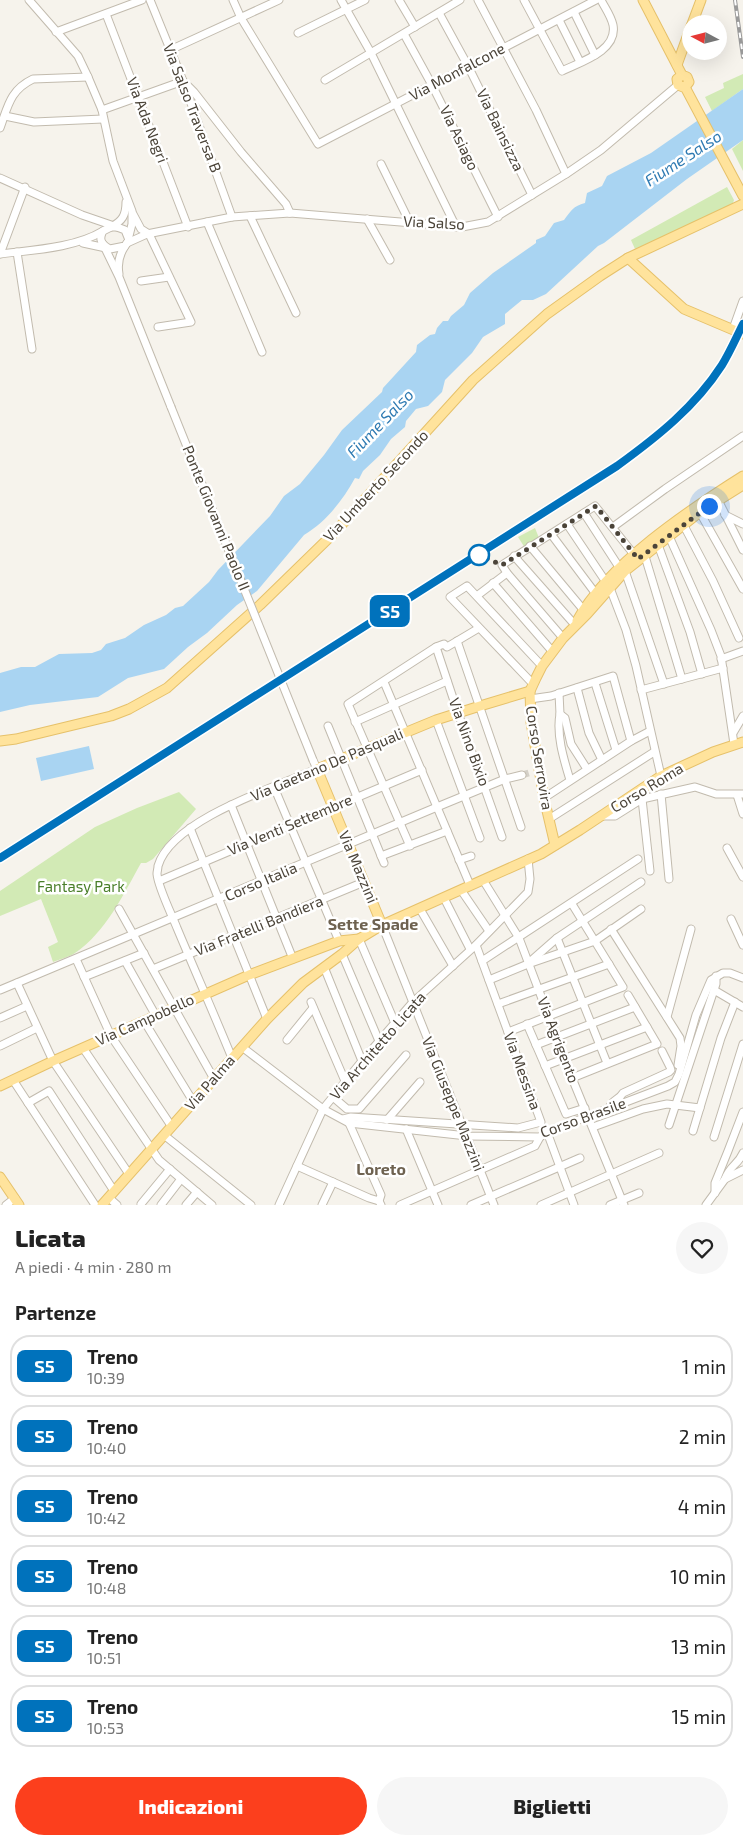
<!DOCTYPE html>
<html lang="it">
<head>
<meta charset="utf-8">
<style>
  :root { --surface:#fff; --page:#f6f6f6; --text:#222; --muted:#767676; --line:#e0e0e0; --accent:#fc3f1d }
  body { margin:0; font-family:"Exo 2",sans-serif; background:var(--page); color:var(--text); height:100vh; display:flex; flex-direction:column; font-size:19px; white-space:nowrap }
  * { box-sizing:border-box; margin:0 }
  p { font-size:16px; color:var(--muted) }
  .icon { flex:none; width:28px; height:28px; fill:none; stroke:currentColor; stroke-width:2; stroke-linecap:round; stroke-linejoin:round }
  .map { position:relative; height:1205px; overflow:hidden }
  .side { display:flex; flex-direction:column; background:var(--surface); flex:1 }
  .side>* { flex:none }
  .badge { padding:0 10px; border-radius:8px; font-size:18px; line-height:32px }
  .needle { width:32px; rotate:277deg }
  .tools { position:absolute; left:682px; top:15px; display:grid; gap:10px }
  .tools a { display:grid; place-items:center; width:45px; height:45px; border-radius:50%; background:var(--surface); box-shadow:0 5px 20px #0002; font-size:25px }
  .you { position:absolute; width:25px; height:25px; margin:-12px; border:4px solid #fff; border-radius:50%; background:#1a73e8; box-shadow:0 0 0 8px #1a73e833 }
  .map>.badge { position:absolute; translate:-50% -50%; box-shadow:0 0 0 2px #fff }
  h2 { padding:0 15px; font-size:19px; line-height:45px }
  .round { display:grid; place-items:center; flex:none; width:52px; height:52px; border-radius:26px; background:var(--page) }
  .summary { display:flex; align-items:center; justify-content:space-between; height:85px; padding:0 15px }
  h1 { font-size:24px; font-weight:800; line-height:38px }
  .action { display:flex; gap:10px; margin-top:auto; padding:10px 15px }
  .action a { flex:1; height:58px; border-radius:30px; background:var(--accent); color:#fff; font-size:20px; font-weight:800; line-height:58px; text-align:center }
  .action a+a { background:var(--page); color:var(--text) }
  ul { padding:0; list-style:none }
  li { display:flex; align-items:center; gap:15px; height:62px; margin:0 10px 8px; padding:0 5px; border:2px solid var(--line); border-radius:20px }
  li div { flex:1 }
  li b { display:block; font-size:19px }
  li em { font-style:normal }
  li .badge { min-width:55px; font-weight:700; text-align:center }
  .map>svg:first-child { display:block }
  .green { fill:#d2eab5 }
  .water { fill:#a9d4f2 }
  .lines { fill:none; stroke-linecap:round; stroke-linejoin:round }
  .minor-tunnel { stroke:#d4d0c8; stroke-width:7; stroke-dasharray:7 3.5; stroke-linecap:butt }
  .minor-casing { stroke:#c2bbae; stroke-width:9 }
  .major-casing { stroke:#e6c16a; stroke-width:11 }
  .minor { stroke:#fff; stroke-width:7 }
  .major { stroke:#ffe39c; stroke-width:9 }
  .rail-casing { stroke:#9a9a9a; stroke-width:4 }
  .rail { stroke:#fff; stroke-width:2; stroke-dasharray:5.5; stroke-linecap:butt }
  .minor-bridge-casing { stroke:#c2bbae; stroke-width:9; stroke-linecap:butt }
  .minor-bridge { stroke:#fff; stroke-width:7 }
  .line-casing { stroke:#fff; stroke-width:11 }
  .line { stroke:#0072bc; stroke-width:8 }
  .walk { stroke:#4b4439; stroke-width:5; stroke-dasharray:0 9 }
  .stop-dot { fill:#fff; stroke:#0072bc; stroke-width:2.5 }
  .labels { text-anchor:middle; stroke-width:5; stroke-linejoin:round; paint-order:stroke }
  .street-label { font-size:15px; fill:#4b4439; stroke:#fff }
  .park-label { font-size:15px; fill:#4a7f2a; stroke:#fff }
  .water-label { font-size:16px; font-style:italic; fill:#2e7ab2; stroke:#fff }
  .neighbourhood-label { font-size:16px; font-weight:bold; fill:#6e6250; stroke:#fff }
</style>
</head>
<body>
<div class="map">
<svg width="743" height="1205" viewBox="0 0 743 1205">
  <rect width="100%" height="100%" fill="#f6f3ec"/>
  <g class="green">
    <path d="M 743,74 L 743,89 L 712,111 L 705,97 L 724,88 L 723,83 Z"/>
    <path d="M 743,140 L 743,171 L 732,149 Z"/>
    <path d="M 727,187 L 734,200 L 732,206 L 635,249 L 631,240 Z"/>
    <path d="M 535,528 L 539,538 L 525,548 L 518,537 Z"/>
    <path d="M 179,792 L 196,809 L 153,859 L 146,863 L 141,863 C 123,895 106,932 75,953 C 69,957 60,959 53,962 L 48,947 L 58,942 L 41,899 L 0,916 L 0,891 L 95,827 L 137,808 Z"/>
  </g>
  <g class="water">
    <path d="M 743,89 L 743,140 L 687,179 L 604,243 L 598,246 L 546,294 L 533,300 L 522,300 L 505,314 L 505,324 L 483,337 L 472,353 L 445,380 L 442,392 L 428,406 L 416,409 L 406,421 L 405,427 L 391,439 L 380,455 L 363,471 L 359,479 L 355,478 C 343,500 326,522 304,535 L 257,591 L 237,605 L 207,633 L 188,647 L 164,669 L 128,678 L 98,697 L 30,705 L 0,712 L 0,673 L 21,667 L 35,667 L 59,654 L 92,653 L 101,650 L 106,644 L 125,638 L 144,625 L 166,615 L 175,608 L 183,606 L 209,582 L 218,570 L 270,516 L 284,496 L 300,484 L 324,455 L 342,430 L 382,392 L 383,388 L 416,352 L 417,345 L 430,335 L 435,334 L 437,328 L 443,321 L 448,321 L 451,316 L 464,305 L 470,293 L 493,273 L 536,243 L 536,240 L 545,236 L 554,223 L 564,220 C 571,211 573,206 585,203 L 587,193 L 602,186 L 607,176 L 651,153 Z"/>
    <path d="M 89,746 L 94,769 L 41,781 L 36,758 Z"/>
  </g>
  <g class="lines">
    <path class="minor-tunnel" d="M 522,775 L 532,772"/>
    <defs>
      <g id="minor">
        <path d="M 29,0 L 78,56 L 88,77 L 102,110 L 113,161 L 132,211 L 132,224 L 129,236"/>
        <path d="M 150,0 L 183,81 L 232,217"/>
        <path d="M 233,0 L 241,18 L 318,144 L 596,0"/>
        <path d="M 341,0 L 371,53 L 456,227"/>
        <path d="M 399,0 L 415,27"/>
        <path d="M 478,0 L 536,110 L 566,174"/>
        <path d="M 524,0 L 562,71 C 580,62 618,51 613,25 C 611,16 605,8 601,0"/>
        <path d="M 574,12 L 595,55"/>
        <path d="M 439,13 L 468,66 L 532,195"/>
        <path d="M 106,14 L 188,227"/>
        <path d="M 559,20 L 580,62"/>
        <path d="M 56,32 L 142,0"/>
        <path d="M 298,33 L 365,0"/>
        <path d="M 404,34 L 432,85 L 498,217"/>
        <path d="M 170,50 L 279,0"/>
        <path d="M 325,80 L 460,0"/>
        <path d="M 102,110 L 183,81 L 194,92 L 241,152 L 286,204 L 290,213"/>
        <path d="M 5,116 L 34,122 L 103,119"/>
        <path d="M 0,128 C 8,106 10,90 33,79 L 88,77"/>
        <path d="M 381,164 L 410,223"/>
        <path d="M 0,178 L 82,215 L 117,227"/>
        <path d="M 133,214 L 141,229 L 149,234 L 191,322 L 158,327"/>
        <path d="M 250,216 L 296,313"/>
        <path d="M 367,219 L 390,260"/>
        <path d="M 207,222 L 262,352"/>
        <path d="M 111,227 L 117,227 L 125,230 L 129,240 L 125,246 L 110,249 C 102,245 98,240 103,231 Z"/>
        <path d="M 111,227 C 122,221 126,216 126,202"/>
        <path d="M 83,243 L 106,248"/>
        <path d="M 127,243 L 147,234 L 232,217 L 290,213 L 462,227 L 488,222 L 566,174 L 601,150 L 678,85"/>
        <path d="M 103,244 L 119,277 L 171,407"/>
        <path d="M 17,252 L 32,349"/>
        <path d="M 0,254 C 32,250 75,248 103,231"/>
        <path d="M 0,254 L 25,187"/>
        <path d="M 119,274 C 117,263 119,255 125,246"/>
        <path d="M 141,281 L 169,277"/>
        <path d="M 733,329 L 743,301"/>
        <path d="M 716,496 L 743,550"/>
        <path d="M 698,509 L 743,589"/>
        <path d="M 584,513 L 619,567"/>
        <path d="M 725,515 L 743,524"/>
        <path d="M 682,522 L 713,581 L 739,638"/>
        <path d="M 567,524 L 610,588 L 626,630 L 636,666 L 661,776"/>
        <path d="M 613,527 L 665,489 L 743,436"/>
        <path d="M 551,534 L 596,594"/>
        <path d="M 668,534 L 711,630 L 721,656 L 734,744"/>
        <path d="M 657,542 L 690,632 L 702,674"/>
        <path d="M 530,546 L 586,613"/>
        <path d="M 644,553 L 682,679"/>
        <path d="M 514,556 L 575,625"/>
        <path d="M 625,571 L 664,684"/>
        <path d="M 493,583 L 552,651"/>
        <path d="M 478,595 L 507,573"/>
        <path d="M 563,638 L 507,573 L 502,565 L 595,506 L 636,557"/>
        <path d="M 457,641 L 521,827"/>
        <path d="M 436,647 L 458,713 L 502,837"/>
        <path d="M 721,659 L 743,651"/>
        <path d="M 384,682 L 470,885"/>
        <path d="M 595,683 L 616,750"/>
        <path d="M 533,684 L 450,597 L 467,586 L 542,666"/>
        <path d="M 577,688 L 589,733 L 602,760"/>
        <path d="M 641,690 L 723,668"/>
        <path d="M 559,693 L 560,714 L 565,718 L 571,744 L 587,769"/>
        <path d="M 530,699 L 551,696 L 613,676 L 631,741"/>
        <path d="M 560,714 C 556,735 564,760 570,780"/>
        <path d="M 436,720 L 480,838"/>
        <path d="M 355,722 L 447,681"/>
        <path d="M 328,726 L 384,863"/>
        <path d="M 733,733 L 743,716"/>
        <path d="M 274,787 L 339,941"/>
        <path d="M 661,794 L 669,879"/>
        <path d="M 737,795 L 743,814"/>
        <path d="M 544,798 L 631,741 L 650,731"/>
        <path d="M 642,799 L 650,871"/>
        <path d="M 231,805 L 293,959"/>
        <path d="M 602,816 L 615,816 L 642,799 L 695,787 L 716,794 L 743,794"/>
        <path d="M 549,819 L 654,752"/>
        <path d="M 190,828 L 267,1019"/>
        <path d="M 410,846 L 348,704 L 436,647 L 444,644 L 447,647 L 479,628"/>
        <path d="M 727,848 L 743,877"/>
        <path d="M 381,856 L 447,831"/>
        <path d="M 459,860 L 471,856"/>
        <path d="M 483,880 L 519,938 L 572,1078 L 624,1205"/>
        <path d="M 159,881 L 422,770"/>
        <path d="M 461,890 L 489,931"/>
        <path d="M 444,898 L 470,949"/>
        <path d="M 119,909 L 214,1079"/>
        <path d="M 420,909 L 453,966"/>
        <path d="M 731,919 L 743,945"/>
        <path d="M 382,925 L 494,1205"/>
        <path d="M 611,929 L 680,1038 L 681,1046 L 678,1065"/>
        <path d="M 557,938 L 607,1063"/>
        <path d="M 359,939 L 395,1023"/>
        <path d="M 342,954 L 379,1041"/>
        <path d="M 76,959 L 111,1036 L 172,1127"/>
        <path d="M 532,960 L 557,938 L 641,882"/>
        <path d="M 125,961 L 156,1016"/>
        <path d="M 482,961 L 638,859"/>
        <path d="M 324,967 L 362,1061"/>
        <path d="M 153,969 L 364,882"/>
        <path d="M 84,977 L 144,953"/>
        <path d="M 489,980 L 528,964 L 595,941 L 641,909"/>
        <path d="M 17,983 L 53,1061 L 129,1174"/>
        <path d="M 0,990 L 437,807 L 505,779 L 522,775"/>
        <path d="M 714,990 L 743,1007"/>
        <path d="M 311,1002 L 345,1081"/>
        <path d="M 498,1004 L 609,964"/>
        <path d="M 667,1017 L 691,929"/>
        <path d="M 0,1018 L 27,1006"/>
        <path d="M 144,1021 L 194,1103"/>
        <path d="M 527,1024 L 566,1114 L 585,1108"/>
        <path d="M 508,1032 L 623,987 L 572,904"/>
        <path d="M 287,1040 L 313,1008"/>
        <path d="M 536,1045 L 635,1007"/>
        <path d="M 0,1046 L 37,1028"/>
        <path d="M 242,1047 L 323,1109 L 349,1123 L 467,1136 L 540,1137 L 547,1132 L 668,1086 L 675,1082 L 679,1074 L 696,1015 L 711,980 L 723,973 L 730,973 L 743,978"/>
        <path d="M 83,1048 L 159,1160 L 212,1205"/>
        <path d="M 232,1058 C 214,1014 195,971 177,928 C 172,915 158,887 157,874 C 157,871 158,869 158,866 C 171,820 275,787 317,769 L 313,760"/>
        <path d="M 545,1066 L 647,1027"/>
        <path d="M 572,1078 L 657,1044 L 628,995"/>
        <path d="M 13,1080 L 95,1205"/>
        <path d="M 333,1097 L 347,1109 L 359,1109 L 406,1055"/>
        <path d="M 28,1103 L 49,1091 L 114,1191"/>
        <path d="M 609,1108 C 613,1099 619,1100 623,1093 L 669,1072 L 671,1070 L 670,1067 L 662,1051"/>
        <path d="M 343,1119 L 351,1117 L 518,1128 L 541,1122 L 476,945"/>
        <path d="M 387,1120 L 420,1082"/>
        <path d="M 349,1123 L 381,1195 L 379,1201"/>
        <path d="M 669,1125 L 716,984 L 716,976"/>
        <path d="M 593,1127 L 643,1109 L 667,1104 L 700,1108"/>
        <path d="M 406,1129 L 438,1205"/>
        <path d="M 693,1131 L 721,1038 L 735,1002"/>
        <path d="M 547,1132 L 574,1205"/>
        <path d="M 164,1135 L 251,1205"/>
        <path d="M 714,1137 L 743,1044"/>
        <path d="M 297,1166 L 369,1198 L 379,1201 L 381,1205"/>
        <path d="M 725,1179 C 730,1165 738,1165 743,1153"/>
        <path d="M 715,1193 L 715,1183 L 728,1151 L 743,1112"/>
        <path d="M 109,1198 L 117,1205"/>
        <path d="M 141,1204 L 170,1169"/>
        <path d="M 6,1205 L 15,1198"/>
        <path d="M 161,1205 L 181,1179"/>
        <path d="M 186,1205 L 197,1192"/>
        <path d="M 279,1205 L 323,1109 L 362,1061 L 413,1002 L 476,945 L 528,892 L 530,879 L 528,859"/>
        <path d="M 322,1205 L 333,1182"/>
        <path d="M 400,1205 L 535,1146 L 540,1137"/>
        <path d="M 471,1205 L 580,1158"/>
        <path d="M 541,1205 L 659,1153"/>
        <path d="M 610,1205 L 639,1193"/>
        <path d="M 706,1205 L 725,1179 L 743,1170"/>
      </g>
      <g id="major">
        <path d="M 643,0 L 682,75 L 687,77 L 689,82 L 685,87"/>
        <path d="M 692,24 L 701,0"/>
        <path d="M 677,65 L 691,26"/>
        <path d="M 682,75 L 677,79 L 678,85 L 683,87 L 685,87 L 743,196"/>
        <path d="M 628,258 L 684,309 L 743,334"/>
        <path d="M 577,621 C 608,564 689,510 743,476"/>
        <path d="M 0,741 L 16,739 L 111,716 L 129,709 L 167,688 L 260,605 L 335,532 L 473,380 L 547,314 L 600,276 L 628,258 L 743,204"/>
        <path d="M 555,845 L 544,798 L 531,722 L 530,691 L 536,678 L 542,666 L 563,638 L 587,614 L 625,571 L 700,512 L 743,485"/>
        <path d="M 382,925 L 317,769 L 436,720 L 480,706 L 530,691"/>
        <path d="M 0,1086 L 53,1061 L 249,975 L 339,941 L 359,939"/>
        <path d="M 0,1177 L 19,1205"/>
        <path d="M 102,1205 L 267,1019 L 303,983 L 342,954 L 359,939 L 382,925 L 541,854 L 580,830 L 661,776 L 713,752 L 743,742"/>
      </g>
    </defs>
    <use href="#minor" class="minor-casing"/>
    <use href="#major" class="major-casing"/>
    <use href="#minor" class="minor"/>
    <use href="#major" class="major"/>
    <defs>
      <g id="rail">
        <path d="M 735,0 L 743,57"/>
        <path d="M 0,858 L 617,466 C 657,437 696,407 722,365 C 730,352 736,338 743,324"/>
      </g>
    </defs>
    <use href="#rail" class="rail-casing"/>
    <use href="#rail" class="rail"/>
    <defs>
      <path id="minor-bridge" d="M 171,407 L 313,760"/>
    </defs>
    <use href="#minor-bridge" class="minor-bridge-casing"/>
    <use href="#minor-bridge" class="minor-bridge"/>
  </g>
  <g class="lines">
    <defs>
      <path id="line" d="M 0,858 L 617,466 C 657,437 695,407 722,365 C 730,352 736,338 743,324"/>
    </defs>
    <use href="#line" class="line-casing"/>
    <use href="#line" class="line"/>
    <path class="walk" d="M 479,555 L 502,565 L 596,506 L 638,559 L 709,506"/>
  </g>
  <circle class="stop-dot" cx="479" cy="555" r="10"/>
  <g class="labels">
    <g class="street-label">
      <text transform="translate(457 72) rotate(-28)" y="5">Via Monfalcone</text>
      <text transform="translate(192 108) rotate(69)" y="5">Via Salso Traversa B</text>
      <text transform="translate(147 120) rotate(69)" y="5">Via Ada Negri</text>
      <text transform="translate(500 130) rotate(64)" y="5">Via Bainsizza</text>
      <text transform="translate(459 138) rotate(64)" y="5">Via Asiago</text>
      <text transform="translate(434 223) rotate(3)" y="5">Via Salso</text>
      <text transform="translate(376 486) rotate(-47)" y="5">Via Umberto Secondo</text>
      <text transform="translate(216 518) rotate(68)" y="5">Ponte Giovanni Paolo II</text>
      <text transform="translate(469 742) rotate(70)" y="5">Via Nino Bixio</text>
      <text transform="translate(539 758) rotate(81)" y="5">Corso Serrovira</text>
      <text transform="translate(327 765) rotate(-23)" y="5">Via Gaetano De Pasquali</text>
      <text transform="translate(647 788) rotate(-31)" y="5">Corso Roma</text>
      <text transform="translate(290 825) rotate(-23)" y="5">Via Venti Settembre</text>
      <text transform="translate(358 867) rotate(67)" y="5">Via Mazzini</text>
      <text transform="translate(261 882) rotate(-23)" y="5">Corso Italia</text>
      <text transform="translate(259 926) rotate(-22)" y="5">Via Fratelli Bandiera</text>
      <text transform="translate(145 1020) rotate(-24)" y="5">Via Campobello</text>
      <text transform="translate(558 1040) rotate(69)" y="5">Via Agrigento</text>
      <text transform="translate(378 1046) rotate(-49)" y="5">Via Architetto Licata</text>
      <text transform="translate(522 1071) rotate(70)" y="5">Via Messina</text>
      <text transform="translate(210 1083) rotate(-49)" y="5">Via Palma</text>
      <text transform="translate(453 1104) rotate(68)" y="5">Via Giuseppe Mazzini</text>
      <text transform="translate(583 1118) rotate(-20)" y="5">Corso Brasile</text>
    </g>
    <g class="park-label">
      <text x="81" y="892">Fantasy Park</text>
    </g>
    <g class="water-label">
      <text transform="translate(683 158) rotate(-33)" y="6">Fiume Salso</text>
      <text transform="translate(380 423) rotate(-46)" y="6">Fiume Salso</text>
    </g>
    <g class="neighbourhood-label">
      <text x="373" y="930">Sette Spade</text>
      <text x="381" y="1175">Loreto</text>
    </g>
  </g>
</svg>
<div class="tools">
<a><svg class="needle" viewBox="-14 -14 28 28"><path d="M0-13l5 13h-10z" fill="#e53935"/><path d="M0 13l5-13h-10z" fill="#767676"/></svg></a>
</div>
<div class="you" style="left:709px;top:506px"></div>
<b class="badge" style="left:390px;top:611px;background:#0072bc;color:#fff">S5</b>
</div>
<section class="side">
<div class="summary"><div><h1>Licata</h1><p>A piedi · 4 min · 280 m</p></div><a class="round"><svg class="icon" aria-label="heart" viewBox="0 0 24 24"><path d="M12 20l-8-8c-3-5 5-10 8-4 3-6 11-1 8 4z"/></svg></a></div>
<h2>Partenze</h2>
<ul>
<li><span class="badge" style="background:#0072bc;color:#fff">S5</span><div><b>Treno</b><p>10:39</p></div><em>1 min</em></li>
<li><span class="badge" style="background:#0072bc;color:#fff">S5</span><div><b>Treno</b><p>10:40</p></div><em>2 min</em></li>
<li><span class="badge" style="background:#0072bc;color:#fff">S5</span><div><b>Treno</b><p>10:42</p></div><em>4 min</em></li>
<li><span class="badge" style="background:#0072bc;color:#fff">S5</span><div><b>Treno</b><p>10:48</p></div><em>10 min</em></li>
<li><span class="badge" style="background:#0072bc;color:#fff">S5</span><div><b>Treno</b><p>10:51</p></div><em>13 min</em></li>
<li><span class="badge" style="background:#0072bc;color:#fff">S5</span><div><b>Treno</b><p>10:53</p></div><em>15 min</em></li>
</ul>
<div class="action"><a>Indicazioni</a><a>Biglietti</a></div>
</section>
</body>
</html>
